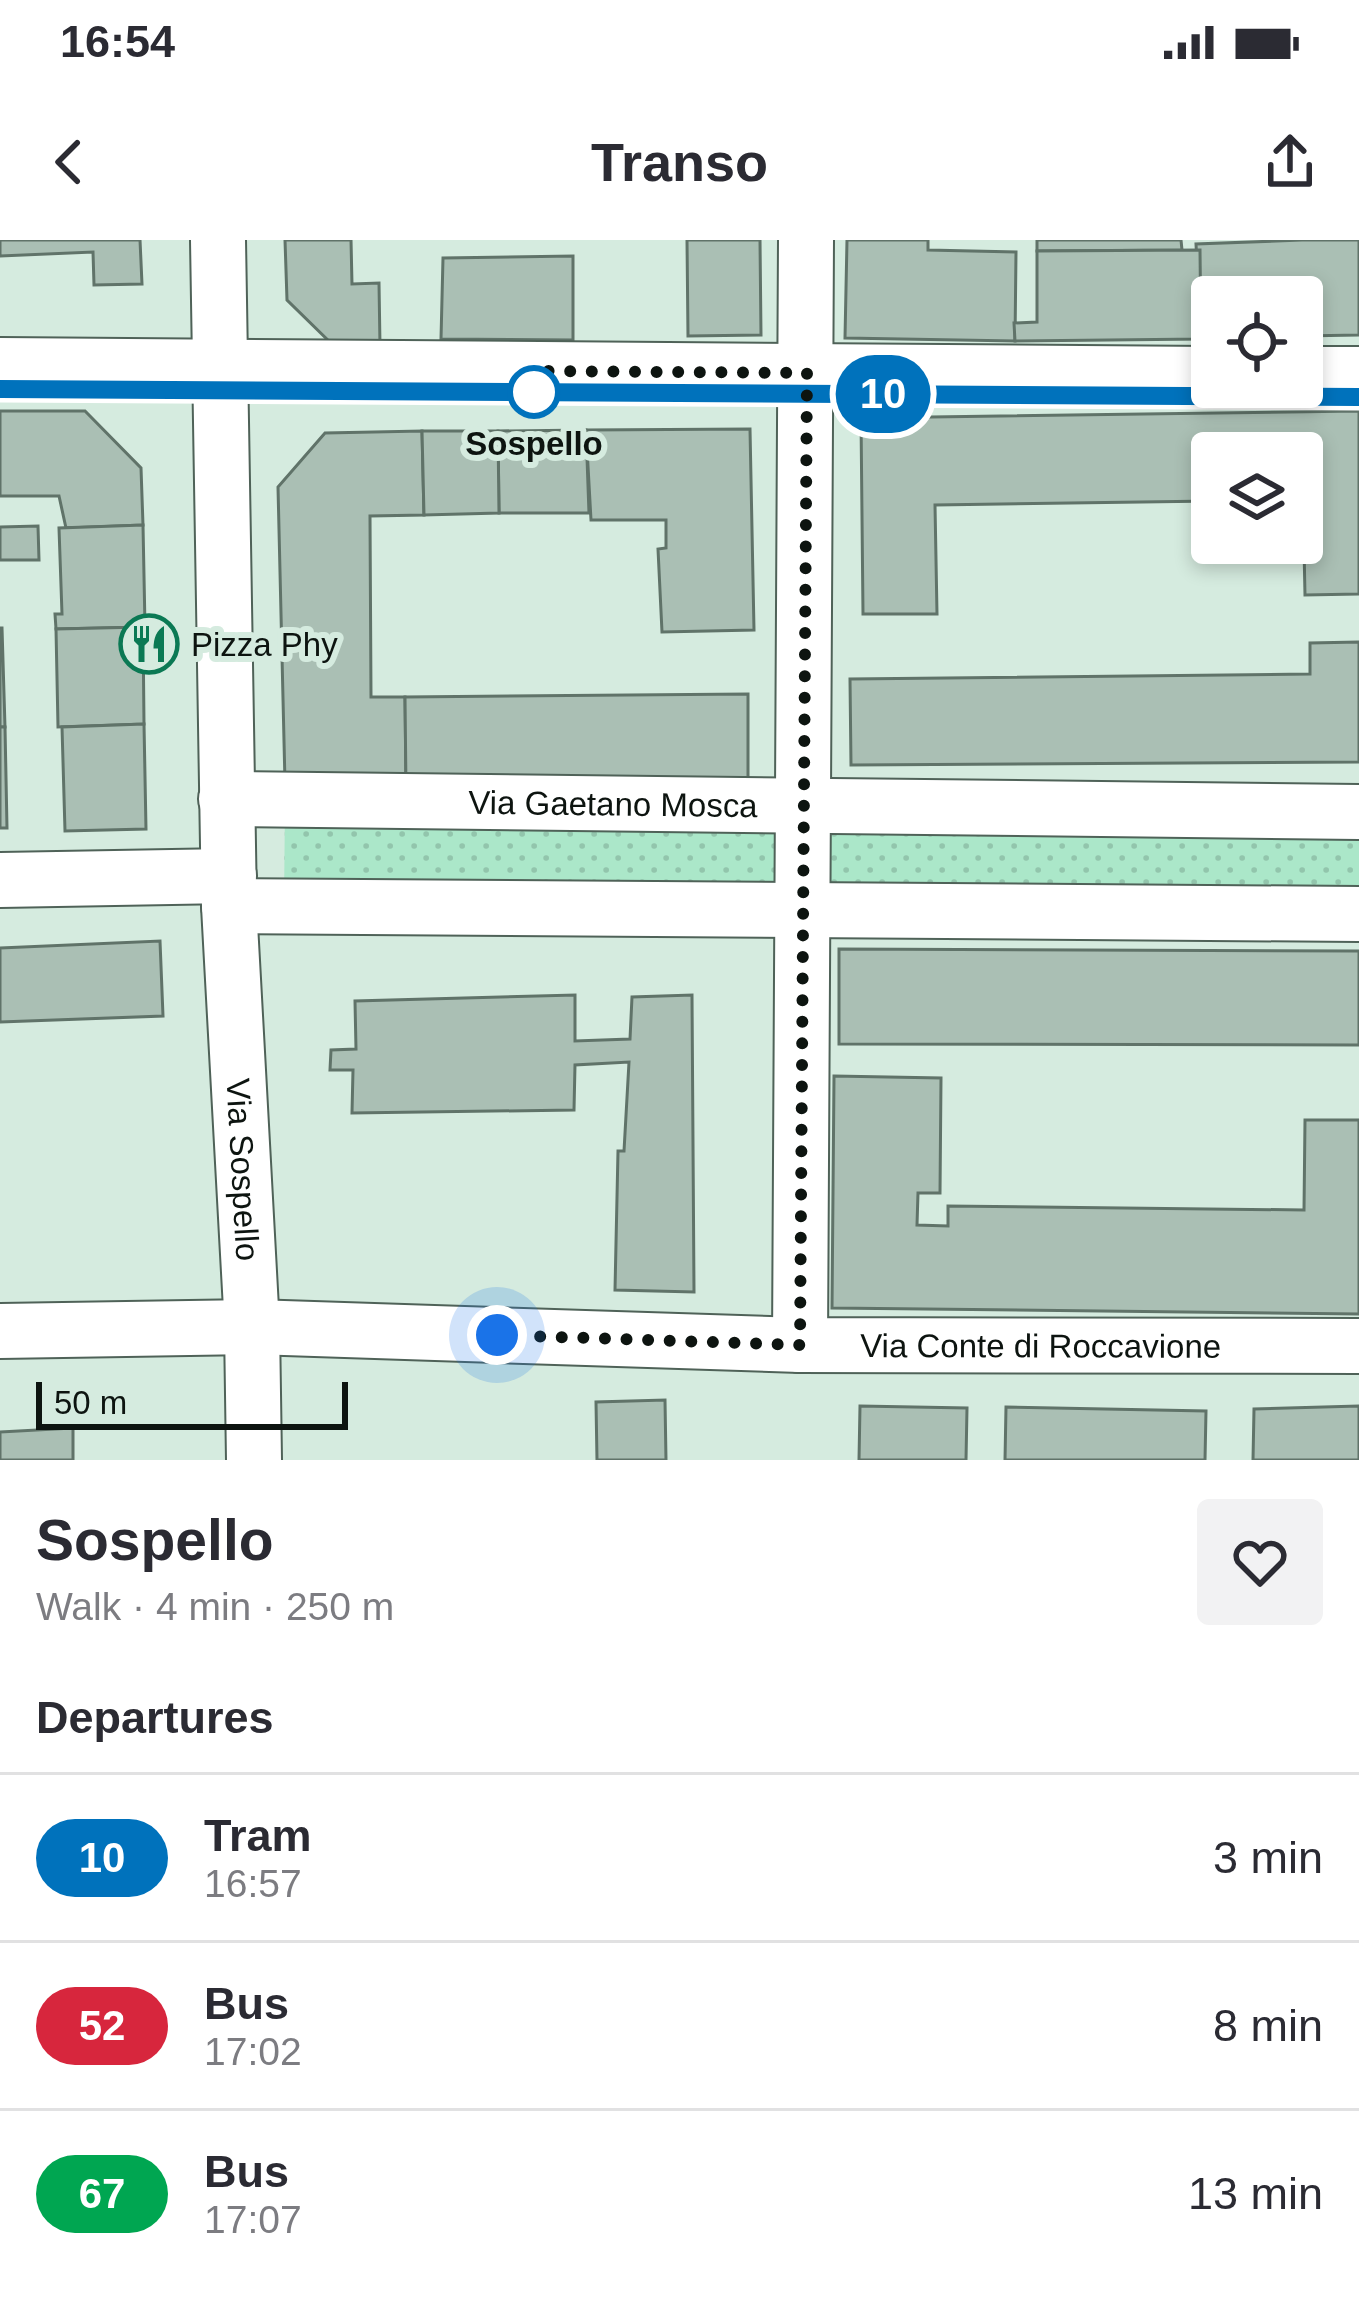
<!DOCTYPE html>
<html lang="en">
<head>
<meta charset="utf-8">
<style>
  :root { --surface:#fff; --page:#f2f2f3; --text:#2b2b33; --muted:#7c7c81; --line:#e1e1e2 }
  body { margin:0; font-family:Helvetica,sans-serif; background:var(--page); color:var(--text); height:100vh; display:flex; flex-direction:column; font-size:45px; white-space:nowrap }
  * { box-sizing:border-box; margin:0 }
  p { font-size:39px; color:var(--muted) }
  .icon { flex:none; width:66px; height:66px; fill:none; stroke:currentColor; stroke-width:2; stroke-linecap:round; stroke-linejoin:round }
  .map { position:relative; height:1220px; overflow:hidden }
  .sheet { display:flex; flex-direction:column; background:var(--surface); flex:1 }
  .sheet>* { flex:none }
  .badge { padding:0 24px; border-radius:39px; font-size:42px; line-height:78px }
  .fabs { position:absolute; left:1191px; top:36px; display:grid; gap:24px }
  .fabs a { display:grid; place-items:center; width:132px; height:132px; border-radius:12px; background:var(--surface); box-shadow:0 6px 18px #0003; font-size:60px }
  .scale { position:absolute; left:36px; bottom:30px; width:312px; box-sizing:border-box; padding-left:12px; border:6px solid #0d1410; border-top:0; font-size:33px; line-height:42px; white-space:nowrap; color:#0d1410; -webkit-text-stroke:9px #d5ebdf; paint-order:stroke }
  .you { position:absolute; width:60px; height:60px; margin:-30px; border:9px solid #fff; border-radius:50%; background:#1a73e8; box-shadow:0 0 0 18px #1a73e833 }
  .map>.badge { position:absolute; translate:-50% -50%; box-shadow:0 0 0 6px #fff }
  h2 { padding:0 36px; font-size:45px; line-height:108px }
  .round { display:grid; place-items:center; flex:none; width:126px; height:126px; border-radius:12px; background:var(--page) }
  .headline { display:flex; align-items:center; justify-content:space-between; height:204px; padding:0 36px }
  h1 { font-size:57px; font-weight:600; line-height:90px }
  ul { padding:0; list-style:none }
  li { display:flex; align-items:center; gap:36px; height:168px; padding:0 36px; border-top:3px solid var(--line) }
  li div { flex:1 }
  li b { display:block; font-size:45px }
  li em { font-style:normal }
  li .badge { min-width:132px; font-weight:700; text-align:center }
  .status { display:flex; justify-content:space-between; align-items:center; height:84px; padding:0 60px; background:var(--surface); direction:ltr }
  .status svg { height:33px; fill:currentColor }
  header { display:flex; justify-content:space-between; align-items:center; height:156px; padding:0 36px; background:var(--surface); font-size:54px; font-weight:600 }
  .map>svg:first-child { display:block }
  .garden { fill:url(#garden-dots) }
  .building { fill:#aabfb4; stroke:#607369; stroke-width:3 }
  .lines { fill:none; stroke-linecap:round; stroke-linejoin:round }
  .minor-casing { stroke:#4f6258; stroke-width:58 }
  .minor { stroke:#fff; stroke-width:54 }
  .line-casing { stroke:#fff; stroke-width:27 }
  .line { stroke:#0072bc; stroke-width:18 }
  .walk { stroke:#0d1410; stroke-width:12; stroke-dasharray:0 21.6 }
  .stop-dot { fill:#fff; stroke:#0072bc; stroke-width:6 }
  .labels { text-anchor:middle; stroke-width:12; stroke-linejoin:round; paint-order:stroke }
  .stop-label { font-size:33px; font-weight:bold; fill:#0d1410; stroke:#d5ebdf }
  .poi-label { font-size:33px; fill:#0d1410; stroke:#d5ebdf; text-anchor:start }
  .street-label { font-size:33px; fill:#0d1410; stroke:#d5ebdf }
</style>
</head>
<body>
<div class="status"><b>16:54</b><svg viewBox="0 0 49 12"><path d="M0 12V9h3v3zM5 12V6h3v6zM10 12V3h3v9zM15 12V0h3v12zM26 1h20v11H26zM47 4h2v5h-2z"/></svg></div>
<header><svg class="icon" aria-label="back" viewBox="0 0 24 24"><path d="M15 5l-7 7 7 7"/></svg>Transo<svg class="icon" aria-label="share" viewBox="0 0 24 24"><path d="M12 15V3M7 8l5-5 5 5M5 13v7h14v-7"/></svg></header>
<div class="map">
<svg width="1359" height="1220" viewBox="0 0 1359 1220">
  <defs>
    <pattern id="garden-dots" width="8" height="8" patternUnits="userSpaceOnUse" patternTransform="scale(3)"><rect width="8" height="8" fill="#abe7c9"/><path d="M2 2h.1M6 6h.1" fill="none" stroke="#92c5ac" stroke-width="1.8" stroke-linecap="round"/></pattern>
  </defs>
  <rect width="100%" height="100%" fill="#d5ebdf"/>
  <path class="garden" d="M 285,562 L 1359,572 L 1359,674 L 284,663 Z"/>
  <g class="building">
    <path d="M 0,0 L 140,0 L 142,44 L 94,45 L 93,12 L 0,16 Z"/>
    <path d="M 285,0 L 351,0 L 352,44 L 379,43 L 380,106 L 335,107 L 287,60 Z"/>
    <path d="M 687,0 L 760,0 L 761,95 L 688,96 Z"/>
    <path d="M 847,0 L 928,0 L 928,10 L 1016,12 L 1015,101 L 845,98 Z"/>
    <path d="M 1037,0 L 1181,0 L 1182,10 L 1037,11 Z"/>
    <path d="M 1302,0 L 1359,0 L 1359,95 L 1302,96 L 1302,57 L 1212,57 L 1212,98 L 1201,99 L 1196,4 Z"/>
    <path d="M 1200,10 L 1201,99 L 1015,101 L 1014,83 L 1037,82 L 1037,11 Z"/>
    <path d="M 573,16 L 573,100 L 441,99 L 443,18 Z"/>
    <path d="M 0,171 L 85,171 L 141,228 L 143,285 L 66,288 L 59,256 L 0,256 Z"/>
    <path d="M 1359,171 L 1359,354 L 1305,355 L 1302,213 L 1212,213 L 1212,261 L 935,265 L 937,374 L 863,374 L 861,178 Z"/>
    <path d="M 750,189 L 754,390 L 662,392 L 658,309 L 666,308 L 666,280 L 591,280 L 586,190 Z"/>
    <path d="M 586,190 L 589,273 L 499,273 L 498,191 Z"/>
    <path d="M 422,191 L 424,275 L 370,276 L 371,457 L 405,457 L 406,542 L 285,543 L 278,247 L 325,193 Z"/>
    <path d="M 422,191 L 498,191 L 499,273 L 424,275 Z"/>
    <path d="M 143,285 L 145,387 L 56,389 L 55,374 L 62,374 L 59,288 Z"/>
    <path d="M 38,286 L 39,320 L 0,320 L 0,287 Z"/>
    <path d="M 143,387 L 144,484 L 58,487 L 56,389 Z"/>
    <path d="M 0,388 L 2,388 L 5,487 L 0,487 Z"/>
    <path d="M 1359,402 L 1359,522 L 851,525 L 850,439 L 1310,434 L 1310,403 Z"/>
    <path d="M 748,454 L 748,546 L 406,550 L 405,457 Z"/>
    <path d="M 144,484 L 146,589 L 65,591 L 62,487 Z"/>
    <path d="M 0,487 L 5,487 L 7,588 L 0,588 Z"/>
    <path d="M 160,701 L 163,776 L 0,782 L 0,708 Z"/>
    <path d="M 839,709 L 1359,711 L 1359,805 L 839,804 Z"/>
    <path d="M 575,755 L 575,801 L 630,799 L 632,757 L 692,755 L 694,1052 L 615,1050 L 618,911 L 624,911 L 629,822 L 575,825 L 574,870 L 352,873 L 353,830 L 330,830 L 331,810 L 356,809 L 355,761 Z"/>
    <path d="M 834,836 L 941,838 L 940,953 L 918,953 L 917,985 L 948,986 L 948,966 L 1304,970 L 1305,880 L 1359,880 L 1359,1074 L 832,1068 Z"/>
    <path d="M 665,1160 L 666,1220 L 597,1220 L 596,1162 Z"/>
    <path d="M 860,1166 L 967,1168 L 966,1220 L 859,1220 Z"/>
    <path d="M 1359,1166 L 1359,1220 L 1253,1220 L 1254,1169 Z"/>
    <path d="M 1006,1167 L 1206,1171 L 1205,1220 L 1005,1220 Z"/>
    <path d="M 73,1188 L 73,1220 L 0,1220 L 0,1192 Z"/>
  </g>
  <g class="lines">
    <defs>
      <g id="minor">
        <path id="s1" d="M 218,0 L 229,666 L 252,1087 L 254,1220"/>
        <path d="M 0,125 L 1212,134"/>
        <path d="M 1302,134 L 1359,134"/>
        <path id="s2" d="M 226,559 L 1359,572"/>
        <path d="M 0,640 L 229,636"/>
        <path d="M 229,666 L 1359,674"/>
        <path id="s3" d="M 0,1091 L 252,1087 L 800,1105 L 1359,1106"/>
        <path d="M 800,1105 L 806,0"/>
      </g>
    </defs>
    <use href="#minor" class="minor-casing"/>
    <use href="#minor" class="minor"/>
  </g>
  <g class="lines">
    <defs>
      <path id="line" d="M 0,149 L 1359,157"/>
    </defs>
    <use href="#line" class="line-casing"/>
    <use href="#line" class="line"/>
    <path class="walk" d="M 497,1095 L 800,1105 L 807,133 L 537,131 L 534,152"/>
  </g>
  <defs>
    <symbol id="restaurant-ring" viewBox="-11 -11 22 22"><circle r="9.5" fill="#d5ebdf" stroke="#0b7954" stroke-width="1.5"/><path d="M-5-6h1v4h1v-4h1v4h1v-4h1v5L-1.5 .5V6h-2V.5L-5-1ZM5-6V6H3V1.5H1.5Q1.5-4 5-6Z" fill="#0b7954"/></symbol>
  </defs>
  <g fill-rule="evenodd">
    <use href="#restaurant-ring" x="116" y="371" width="66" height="66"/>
  </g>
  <circle class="stop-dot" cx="534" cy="152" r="24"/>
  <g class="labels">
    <g class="stop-label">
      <text x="534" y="215">Sospello</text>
    </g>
    <g class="poi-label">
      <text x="191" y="416">Pizza Phy</text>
    </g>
    <g class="street-label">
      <text dy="12" stroke="none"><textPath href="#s2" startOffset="387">Via Gaetano Mosca</textPath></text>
      <text dy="12" stroke="none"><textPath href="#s1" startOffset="930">Via Sospello</textPath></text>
      <text dy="12" stroke="none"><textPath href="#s3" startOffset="1041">Via Conte di Roccavione</textPath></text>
    </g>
  </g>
</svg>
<div class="fabs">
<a><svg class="icon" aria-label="locate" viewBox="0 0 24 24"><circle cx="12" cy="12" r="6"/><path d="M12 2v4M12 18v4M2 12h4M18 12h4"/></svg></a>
<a><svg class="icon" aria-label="layers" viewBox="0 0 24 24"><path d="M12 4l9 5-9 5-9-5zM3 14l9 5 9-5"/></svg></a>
</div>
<div class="scale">50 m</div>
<div class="you" style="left:497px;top:1095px"></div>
<b class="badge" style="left:883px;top:154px;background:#0072bc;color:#fff">10</b>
</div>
<section class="sheet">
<div class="headline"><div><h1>Sospello</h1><p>Walk · 4 min · 250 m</p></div><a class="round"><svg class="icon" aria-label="heart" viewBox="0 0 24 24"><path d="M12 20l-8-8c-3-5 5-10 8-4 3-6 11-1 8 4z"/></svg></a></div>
<h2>Departures</h2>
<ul>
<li><span class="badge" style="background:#0072bc;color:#fff">10</span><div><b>Tram</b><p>16:57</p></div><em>3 min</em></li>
<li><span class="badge" style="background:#d7263d;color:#fff">52</span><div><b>Bus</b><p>17:02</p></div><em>8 min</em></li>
<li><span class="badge" style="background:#00a651;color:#fff">67</span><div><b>Bus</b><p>17:07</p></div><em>13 min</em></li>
</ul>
</section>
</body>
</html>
